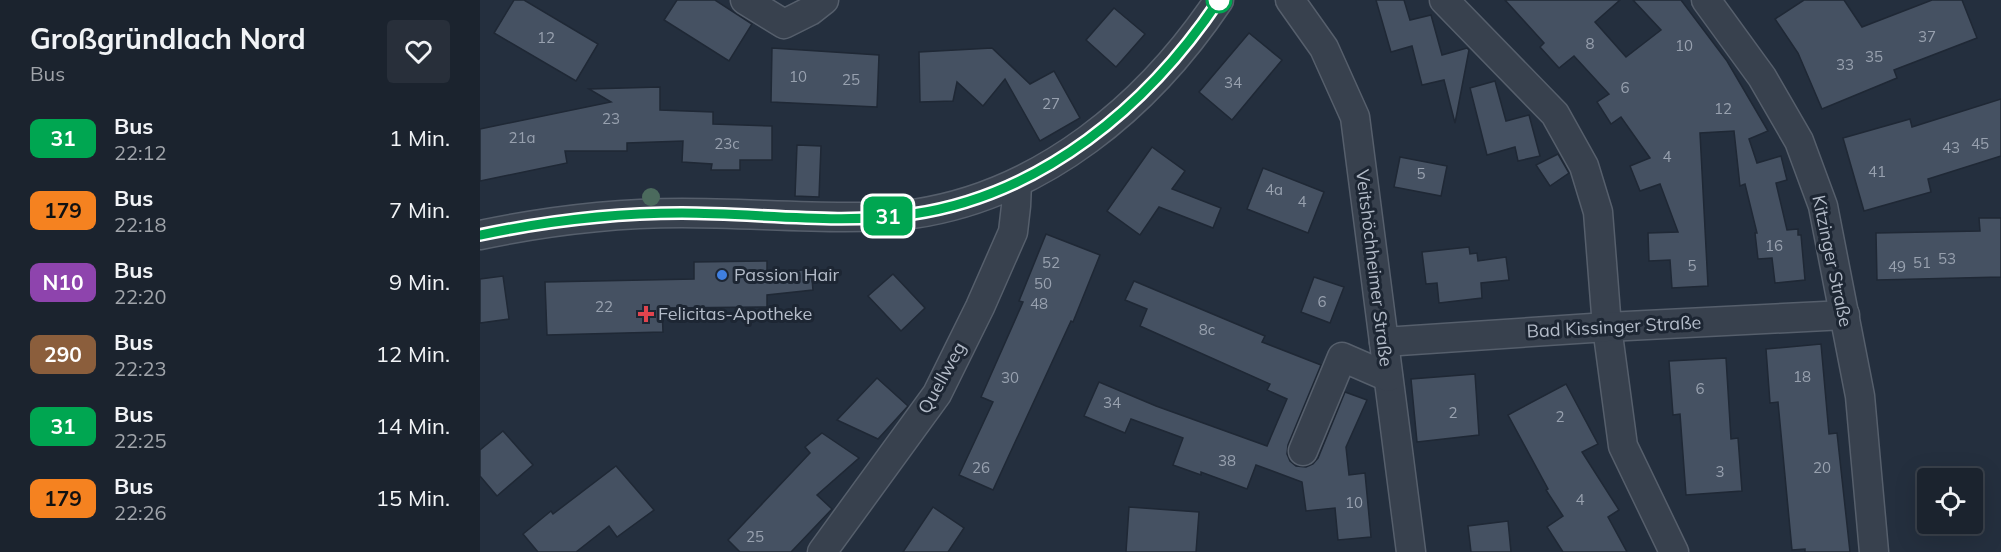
<!DOCTYPE html>
<html lang="de">
<head>
<meta charset="utf-8">
<style>
  :root { --surface:#1b232e; --page:#282f3a; --text:#f1f3f6; --muted:#a0a4aa; --line:#39404a }
  body { margin:0; font-family:Mulish,sans-serif; background:var(--page); color:var(--text); height:100vh; display:flex; flex-direction:column; font-size:22px; white-space:nowrap }
  * { box-sizing:border-box; margin:0 }
  p { font-size:20px; color:var(--muted) }
  .icon { flex:none; width:33px; height:33px; fill:none; stroke:currentColor; stroke-width:2; stroke-linecap:round; stroke-linejoin:round }
  .map { position:relative; flex:1; overflow:hidden }
  .drawer { display:flex; flex-direction:column; background:var(--surface); width:480px }
  .drawer>* { flex:none }
  .badge { padding:0 12px; border-radius:9px; font-size:21px; line-height:39px }
  .controls { position:absolute; left:1437px; top:468px; display:grid; gap:12px }
  .controls a { display:grid; place-items:center; width:66px; height:66px; border-radius:6px; background:var(--surface); box-shadow:0 6px 24px #0002,0 0 0 2px var(--line); font-size:30px }
  .map>.badge { position:absolute; translate:-50% -50%; box-shadow:0 0 0 3px #fff }
  .round { display:grid; place-items:center; flex:none; width:63px; height:63px; border-radius:6px; background:var(--page) }
  .overview { display:flex; align-items:center; justify-content:space-between; height:102px; padding:0 30px }
  h1 { font-size:28px; font-weight:700; line-height:45px }
  ul { padding:0; list-style:none }
  li { display:flex; align-items:center; gap:18px; height:72px; padding:0 30px }
  li div { flex:1 }
  li b { display:block; font-size:22px }
  li em { font-style:normal }
  li .badge { min-width:66px; font-weight:700; text-align:center }
  main { display:flex; flex:1; min-height:0 }
  .map>svg:first-child { display:block }
  .building { fill:#455162; stroke:#1f2835; stroke-width:1.5 }
  .lines { fill:none; stroke-linecap:round; stroke-linejoin:round }
  .minor-casing { stroke:#565f6c; stroke-width:31 }
  .minor { stroke:#38414e; stroke-width:28 }
  .tree { fill:#4b6a5d }
  .line-casing { stroke:#fff; stroke-width:14 }
  .line { stroke:#00a651; stroke-width:9 }
  .stop-dot { fill:#fff; stroke:#00a651; stroke-width:3 }
  .shop-dot { fill:#3f7fe0; stroke:#1d2633; stroke-width:2 }
  .health-dot { fill:#e0444e; stroke:#1d2633; stroke-width:2 }
  .labels { text-anchor:middle; stroke-width:6; stroke-linejoin:round; paint-order:stroke }
  .number-label { font-size:15px; fill:#98a1af }
  .street-label { font-size:18px; fill:#b4bcc9; stroke:#1d2633 }
  .poi-label { font-size:18px; fill:#b4bcc9; stroke:#1d2633; text-anchor:start }
</style>
</head>
<body>
<main>
<section class="drawer">
<div class="overview"><div><h1>Großgründlach Nord</h1><p>Bus</p></div><a class="round"><svg class="icon" aria-label="heart" viewBox="0 0 24 24"><path d="M12 20l-8-8c-3-5 5-10 8-4 3-6 11-1 8 4z"/></svg></a></div>
<ul>
<li><span class="badge" style="background:#00a651;color:#fff">31</span><div><b>Bus</b><p>22:12</p></div><em>1 Min.</em></li>
<li><span class="badge" style="background:#f58220;color:#111">179</span><div><b>Bus</b><p>22:18</p></div><em>7 Min.</em></li>
<li><span class="badge" style="background:#8e44ad;color:#fff">N10</span><div><b>Bus</b><p>22:20</p></div><em>9 Min.</em></li>
<li><span class="badge" style="background:#8b5e3c;color:#fff">290</span><div><b>Bus</b><p>22:23</p></div><em>12 Min.</em></li>
<li><span class="badge" style="background:#00a651;color:#fff">31</span><div><b>Bus</b><p>22:25</p></div><em>14 Min.</em></li>
<li><span class="badge" style="background:#f58220;color:#111">179</span><div><b>Bus</b><p>22:26</p></div><em>15 Min.</em></li>
</ul>
</section>
<div class="map">
<svg width="1521" height="552" viewBox="0 0 1521 552">
  <rect width="100%" height="100%" fill="#242f3e"/>
  <g class="building">
    <path d="M 34,0 L 44,0 L 118,44 L 96,81 L 14,33 Z"/>
    <path d="M 197,0 L 235,0 L 272,24 L 249,61 L 184,20 Z"/>
    <path d="M 896,0 L 924,0 L 930,20 L 951,15 L 962,55 L 987,48 L 989,50 L 975,123 L 964,80 L 942,85 L 932,46 L 911,52 Z"/>
    <path d="M 1025,0 L 1140,0 L 1115,22 L 1146,57 L 1181,30 L 1153,0 L 1201,0 L 1247,61 L 1288,131 L 1269,139 L 1277,163 L 1301,156 L 1307,180 L 1296,183 L 1307,230 L 1318,229 L 1318,235 L 1321,235 L 1325,280 L 1295,283 L 1292,258 L 1278,259 L 1275,233 L 1277,233 L 1265,184 L 1260,186 L 1254,131 L 1220,133 L 1228,286 L 1192,288 L 1190,260 L 1169,261 L 1168,233 L 1198,232 L 1180,184 L 1160,191 L 1150,166 L 1170,158 L 1141,117 L 1131,124 L 1117,102 L 1129,94 L 1094,56 L 1079,68 L 1060,47 L 1064,43 Z"/>
    <path d="M 1324,0 L 1364,0 L 1382,27 L 1452,0 L 1482,0 L 1497,38 L 1414,70 L 1417,78 L 1342,109 L 1318,53 L 1295,19 Z"/>
    <path d="M 634,8 L 665,34 L 636,67 L 606,40 Z"/>
    <path d="M 769,33 L 802,60 L 752,120 L 719,92 Z"/>
    <path d="M 292,48 L 399,55 L 397,107 L 291,102 Z"/>
    <path d="M 512,48 L 550,84 L 574,71 L 600,118 L 560,141 L 525,79 L 503,106 L 477,82 L 473,101 L 440,102 L 439,52 Z"/>
    <path d="M 1015,81 L 1026,121 L 1049,115 L 1060,156 L 1038,161 L 1035,147 L 1007,155 L 990,88 Z"/>
    <path d="M 180,87 L 180,110 L 233,112 L 233,124 L 292,126 L 292,160 L 260,160 L 260,170 L 231,170 L 232,164 L 202,162 L 203,141 L 147,143 L 147,151 L 85,151 L 87,163 L 0,181 L 0,129 L 131,102 L 109,89 Z"/>
    <path d="M 1521,99 L 1521,156 L 1448,179 L 1451,192 L 1384,211 L 1363,138 L 1430,119 L 1432,127 Z"/>
    <path d="M 317,145 L 341,146 L 339,197 L 315,196 Z"/>
    <path d="M 672,147 L 705,171 L 692,189 L 741,208 L 733,228 L 679,207 L 660,235 L 627,211 Z"/>
    <path d="M 1078,154 L 1089,173 L 1070,186 L 1056,165 Z"/>
    <path d="M 920,157 L 967,166 L 961,196 L 914,187 Z"/>
    <path d="M 783,168 L 844,192 L 828,233 L 767,209 Z"/>
    <path d="M 1499,218 L 1521,218 L 1521,277 L 1397,280 L 1396,233 L 1500,231 Z"/>
    <path d="M 566,234 L 620,255 L 593,322 L 591,321 L 513,490 L 479,475 L 513,402 L 501,397 L 543,302 L 539,301 Z"/>
    <path d="M 989,247 L 990,254 L 997,253 L 998,261 L 1026,257 L 1029,280 L 1001,283 L 1002,298 L 959,303 L 957,283 L 946,284 L 942,252 Z"/>
    <path d="M 287,261 L 287,274 L 331,269 L 333,290 L 287,295 L 287,307 L 182,308 L 183,332 L 67,335 L 65,282 L 214,279 L 214,262 Z"/>
    <path d="M 413,274 L 445,308 L 421,331 L 388,296 Z"/>
    <path d="M 23,276 L 29,319 L 0,323 L 0,279 Z"/>
    <path d="M 834,277 L 864,287 L 850,323 L 821,312 Z"/>
    <path d="M 654,281 L 785,336 L 782,342 L 841,365 L 808,445 L 807,454 L 810,461 L 816,466 L 826,467 L 833,464 L 838,458 L 865,392 L 887,400 L 866,447 L 869,475 L 885,473 L 891,537 L 858,540 L 855,508 L 826,511 L 822,482 L 776,465 L 767,489 L 721,472 L 721,475 L 693,465 L 703,438 L 651,419 L 645,433 L 604,416 L 619,382 L 676,406 L 787,446 L 807,399 L 787,390 L 790,384 L 660,326 L 667,309 L 645,300 Z"/>
    <path d="M 1341,344 L 1349,434 L 1357,433 L 1370,552 L 1325,552 L 1325,549 L 1312,550 L 1298,402 L 1290,403 L 1286,349 Z"/>
    <path d="M 1246,358 L 1251,439 L 1258,438 L 1262,491 L 1206,495 L 1200,414 L 1193,415 L 1189,361 Z"/>
    <path d="M 995,374 L 999,435 L 937,442 L 931,379 Z"/>
    <path d="M 397,378 L 428,406 L 398,439 L 357,420 Z"/>
    <path d="M 1086,384 L 1118,444 L 1102,452 L 1139,510 L 1128,517 L 1147,552 L 1083,552 L 1067,527 L 1083,516 L 1066,490 L 1068,489 L 1028,415 Z"/>
    <path d="M 23,431 L 53,465 L 17,496 L 0,476 L 0,450 Z"/>
    <path d="M 342,433 L 379,458 L 337,495 L 352,509 L 311,552 L 260,552 L 248,540 L 330,453 L 325,447 Z"/>
    <path d="M 136,466 L 174,510 L 137,537 L 129,526 L 96,552 L 58,552 L 43,534 L 71,511 L 73,514 Z"/>
    <path d="M 453,507 L 484,528 L 468,552 L 423,552 Z"/>
    <path d="M 649,507 L 719,512 L 716,552 L 646,552 Z"/>
    <path d="M 1028,521 L 1031,552 L 991,552 L 988,526 Z"/>
  </g>
  <g class="lines">
    <defs>
      <g id="minor">
        <path d="M 265,0 L 304,24 L 330,11 L 344,0"/>
        <path d="M 810,0 L 844,48 L 875,117 L 931,552"/>
        <path d="M 964,0 L 1075,114 L 1104,166 L 1118,212 L 1127,327 L 1143,446 L 1194,552"/>
        <path d="M 1226,0 L 1282,77 L 1319,141 L 1343,206 L 1380,396 L 1394,552"/>
        <path d="M 0,235 C 67,221 134,213 202,213 C 257,213 311,217 365,217 C 388,217 411,217 433,214 C 562,195 668,106 739,0"/>
        <path d="M 904,342 L 1127,327 L 1365,315"/>
        <path d="M 823,451 L 862,357 L 908,377"/>
        <path d="M 342,552 L 457,394 L 500,307 L 533,232 L 536,206 L 537,183"/>
      </g>
    </defs>
    <use href="#minor" class="minor-casing"/>
    <use href="#minor" class="minor"/>
  </g>
  <circle class="tree" cx="171" cy="197" r="9"/>
  <g class="lines">
    <defs>
      <path id="line" d="M 0,235 C 67,221 134,213 202,213 C 276,213 360,225 433,214 C 562,195 668,106 739,0"/>
    </defs>
    <use href="#line" class="line-casing"/>
    <use href="#line" class="line"/>
  </g>
  <circle class="stop-dot" cx="739" cy="0" r="12"/>
  <circle class="shop-dot" cx="242" cy="275" r="6"/>
  <path class="health-dot" d="M163 305h6v6h6v6h-6v6h-6v-6h-6v-6h6z"/>
  <g class="labels">
    <g class="number-label">
      <text x="1447" y="42">37</text>
      <text x="66" y="43">12</text>
      <text x="1110" y="49">8</text>
      <text x="1204" y="51">10</text>
      <text x="1394" y="62">35</text>
      <text x="1365" y="70">33</text>
      <text x="318" y="82">10</text>
      <text x="371" y="85">25</text>
      <text x="753" y="88">34</text>
      <text x="1145" y="93">6</text>
      <text x="571" y="109">27</text>
      <text x="1243" y="114">12</text>
      <text x="131" y="124">23</text>
      <text x="42" y="143">21a</text>
      <text x="247" y="149">23c</text>
      <text x="1500" y="149">45</text>
      <text x="1471" y="153">43</text>
      <text x="1187" y="162">4</text>
      <text x="1397" y="177">41</text>
      <text x="941" y="179">5</text>
      <text x="794" y="195">4a</text>
      <text x="822" y="207">4</text>
      <text x="1294" y="251">16</text>
      <text x="1467" y="264">53</text>
      <text x="571" y="268">52</text>
      <text x="1442" y="268">51</text>
      <text x="1212" y="271">5</text>
      <text x="1417" y="272">49</text>
      <text x="563" y="289">50</text>
      <text x="842" y="307">6</text>
      <text x="559" y="309">48</text>
      <text x="124" y="312">22</text>
      <text x="727" y="335">8c</text>
      <text x="1322" y="382">18</text>
      <text x="530" y="383">30</text>
      <text x="1220" y="394">6</text>
      <text x="632" y="408">34</text>
      <text x="973" y="418">2</text>
      <text x="1080" y="422">2</text>
      <text x="747" y="466">38</text>
      <text x="501" y="473">26</text>
      <text x="1342" y="473">20</text>
      <text x="1240" y="477">3</text>
      <text x="1100" y="505">4</text>
      <text x="874" y="508">10</text>
      <text x="275" y="542">25</text>
    </g>
    <g class="street-label">
      <text transform="translate(1352 261) rotate(78)" y="6">Kitzinger Straße</text>
      <text transform="translate(894 268) rotate(83)" y="6">Veitshöchheimer Straße</text>
      <text transform="translate(1134 327) rotate(-3)" y="6">Bad Kissinger Straße</text>
      <text transform="translate(462 378) rotate(-61)" y="6">Quellweg</text>
    </g>
    <g class="poi-label">
      <text x="254" y="281">Passion Hair</text>
      <text x="178" y="320">Felicitas-Apotheke</text>
    </g>
  </g>
</svg>
<div class="controls">
<a><svg class="icon" aria-label="locate" viewBox="0 0 24 24"><circle cx="12" cy="12" r="6"/><path d="M12 2v4M12 18v4M2 12h4M18 12h4"/></svg></a>
</div>
<b class="badge" style="left:408px;top:216px;background:#00a651;color:#fff">31</b>
</div>
</main>
</body>
</html>
